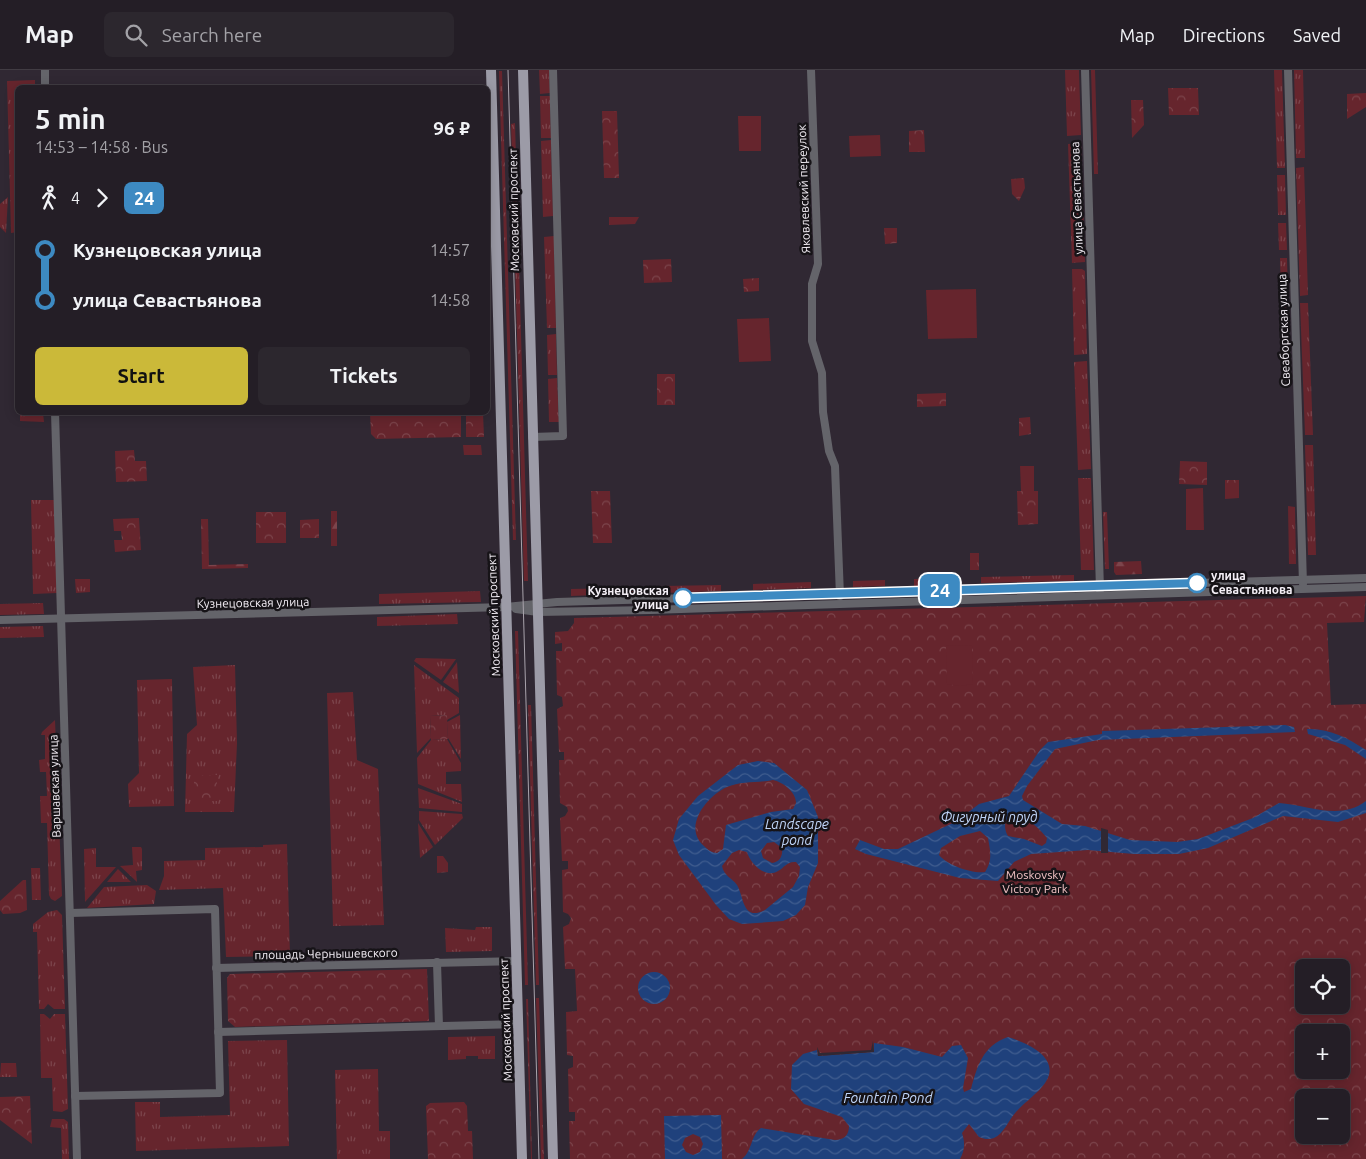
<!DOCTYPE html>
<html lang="en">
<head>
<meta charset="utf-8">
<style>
  :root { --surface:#241e26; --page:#2c272e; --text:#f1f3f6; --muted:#a3a2a7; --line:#413c43; --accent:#cbb939 }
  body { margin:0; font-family:Ubuntu,sans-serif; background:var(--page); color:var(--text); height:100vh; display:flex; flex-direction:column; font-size:19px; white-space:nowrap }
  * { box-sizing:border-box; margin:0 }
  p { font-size:16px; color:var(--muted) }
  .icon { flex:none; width:28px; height:28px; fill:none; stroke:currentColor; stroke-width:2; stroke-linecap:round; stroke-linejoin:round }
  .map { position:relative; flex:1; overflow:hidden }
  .details { position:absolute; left:15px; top:15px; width:475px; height:330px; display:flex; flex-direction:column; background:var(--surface); border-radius:8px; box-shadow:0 2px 12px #0003,0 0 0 1px var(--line) }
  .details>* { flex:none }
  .badge { padding:0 10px; border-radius:8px; font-size:18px; line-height:32px }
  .tools { position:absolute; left:1295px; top:889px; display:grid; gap:10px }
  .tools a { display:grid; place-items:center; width:55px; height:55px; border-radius:8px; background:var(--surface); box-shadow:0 2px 12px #0003,0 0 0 1px var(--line); font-size:25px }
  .map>.badge { position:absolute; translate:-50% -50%; box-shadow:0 0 0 2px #fff }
  .legs { display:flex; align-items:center; gap:8px; height:55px; padding:0 20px; font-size:16px }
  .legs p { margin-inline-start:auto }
  .summary { display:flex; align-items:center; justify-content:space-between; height:85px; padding:0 20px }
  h1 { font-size:28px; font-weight:700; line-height:38px }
  .cta { display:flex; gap:10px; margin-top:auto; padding:10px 20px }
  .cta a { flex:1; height:58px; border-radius:8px; background:var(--accent); color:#111; font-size:20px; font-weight:700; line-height:58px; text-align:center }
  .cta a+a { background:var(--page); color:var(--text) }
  ul { padding:0 20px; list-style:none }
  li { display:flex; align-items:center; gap:18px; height:50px; font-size:19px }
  li i { display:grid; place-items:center; width:8px; height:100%; margin:0 6px; background:currentColor }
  li i::after { content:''; width:12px; height:12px; margin:-6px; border:4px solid; border-radius:50%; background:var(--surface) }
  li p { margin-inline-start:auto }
  li:first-child i { background:linear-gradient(#0000 50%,currentColor 0) }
  li:last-child i { background:linear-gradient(currentColor 50%,#0000 0) }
  header { display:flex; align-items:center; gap:30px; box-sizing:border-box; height:70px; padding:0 25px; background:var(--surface); border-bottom:1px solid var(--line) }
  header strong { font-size:24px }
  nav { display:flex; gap:28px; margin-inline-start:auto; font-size:18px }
  .search { width:350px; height:45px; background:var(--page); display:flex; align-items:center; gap:12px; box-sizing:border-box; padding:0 18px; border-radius:8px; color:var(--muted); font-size:19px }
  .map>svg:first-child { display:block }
  .grass { fill:url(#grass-tufts) }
  .forest { fill:url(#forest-firs) }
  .park { fill:url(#park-crowns); fill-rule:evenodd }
  .pitch { fill:#66252d }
  .water { fill:url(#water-waves); fill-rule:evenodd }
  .pier { fill:#302833 }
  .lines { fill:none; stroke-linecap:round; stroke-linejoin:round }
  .minor { stroke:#64646a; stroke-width:8 }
  .major { stroke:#9c9ba7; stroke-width:10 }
  .tram { stroke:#a9a3ac; stroke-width:1 }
  .line-1-casing { stroke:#fff; stroke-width:11 }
  .line-1 { stroke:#3d8ac2; stroke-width:8 }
  .stop-1-dot { fill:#fff; stroke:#3d8ac2; stroke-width:2.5 }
  .labels { text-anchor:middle; stroke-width:5; stroke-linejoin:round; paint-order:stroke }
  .street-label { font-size:12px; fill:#f4eff6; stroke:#161317 }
  .stop-label { font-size:12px; font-weight:bold; fill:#f4eff6; stroke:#161317; text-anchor:start }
  .park-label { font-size:12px; fill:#f5c5c7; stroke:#161317 }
  .water-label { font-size:14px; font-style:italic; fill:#c0d6fa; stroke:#161317 }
</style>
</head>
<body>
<header>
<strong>Map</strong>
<div class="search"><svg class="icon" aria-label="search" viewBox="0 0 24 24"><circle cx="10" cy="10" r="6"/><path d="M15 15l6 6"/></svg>Search here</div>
<nav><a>Map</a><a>Directions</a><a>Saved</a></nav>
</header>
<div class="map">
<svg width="1366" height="1089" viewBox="0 0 1366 1089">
  <defs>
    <pattern id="grass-tufts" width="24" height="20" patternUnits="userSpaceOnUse" patternTransform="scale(1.25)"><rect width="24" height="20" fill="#66252d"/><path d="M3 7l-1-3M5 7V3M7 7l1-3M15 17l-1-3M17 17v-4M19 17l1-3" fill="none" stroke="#7c454c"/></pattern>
    <pattern id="forest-firs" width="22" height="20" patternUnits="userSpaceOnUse" patternTransform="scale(1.25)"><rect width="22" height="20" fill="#66252d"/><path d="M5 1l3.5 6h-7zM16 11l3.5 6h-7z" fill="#7c454c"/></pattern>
    <pattern id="park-crowns" width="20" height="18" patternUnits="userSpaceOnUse" patternTransform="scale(1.25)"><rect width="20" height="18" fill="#66252d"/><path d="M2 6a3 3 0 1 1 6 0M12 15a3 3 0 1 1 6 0" fill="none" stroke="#7c454c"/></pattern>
    <pattern id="water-waves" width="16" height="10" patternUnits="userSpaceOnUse" patternTransform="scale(1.25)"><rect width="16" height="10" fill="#1f417c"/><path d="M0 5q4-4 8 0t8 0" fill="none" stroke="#405d8f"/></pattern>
  </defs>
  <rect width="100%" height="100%" fill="#302833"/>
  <g class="grass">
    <path d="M 539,0 L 549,0 L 550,23 L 540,24 Z"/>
    <path d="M 1065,0 L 1079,0 L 1081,65 L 1067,66 Z"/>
    <path d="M 1091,0 L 1095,0 L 1098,104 L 1094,104 Z"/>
    <path d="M 1274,0 L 1282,0 L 1285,98 L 1277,98 Z"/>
    <path d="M 1294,0 L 1303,0 L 1305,88 L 1296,88 Z"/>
    <path d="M 499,1 L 502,1 L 516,470 L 513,470 Z"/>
    <path d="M 35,10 L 35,17 L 18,18 L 18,162 L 11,163 L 7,11 Z"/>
    <path d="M 540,26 L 550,26 L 551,68 L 541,68 Z"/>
    <path d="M 515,53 L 528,511 L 524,511 L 511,54 Z"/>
    <path d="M 551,70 L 553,146 L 543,147 L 541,71 Z"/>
    <path d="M 1081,73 L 1085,192 L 1072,193 L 1068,74 Z"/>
    <path d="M 1304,97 L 1308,225 L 1300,226 L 1296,98 Z"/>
    <path d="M 1277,105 L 1285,105 L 1286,145 L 1278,145 Z"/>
    <path d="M 8,127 L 6,163 L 0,157 L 0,134 Z"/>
    <path d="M 609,147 L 639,147 L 635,154 L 609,155 Z"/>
    <path d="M 1278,153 L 1286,153 L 1287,180 L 1279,180 Z"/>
    <path d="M 554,166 L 556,258 L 547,258 L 544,167 Z"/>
    <path d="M 1280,188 L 1287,188 L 1288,227 L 1281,227 Z"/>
    <path d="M 1072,199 L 1082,199 L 1085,201 L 1087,284 L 1074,285 Z"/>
    <path d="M 1281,231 L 1288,231 L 1289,264 L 1282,264 Z"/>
    <path d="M 1300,233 L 1308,233 L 1313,365 L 1305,365 Z"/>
    <path d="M 556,264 L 557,305 L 548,305 L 547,265 Z"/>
    <path d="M 1087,291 L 1091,399 L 1078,400 L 1074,292 Z"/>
    <path d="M 557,308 L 559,352 L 549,352 L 548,309 Z"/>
    <path d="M 20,343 L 43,343 L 44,352 L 20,351 Z"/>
    <path d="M 463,375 L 481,375 L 482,385 L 464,385 Z"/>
    <path d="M 1305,375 L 1313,375 L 1316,485 L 1308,485 Z"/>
    <path d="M 1078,408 L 1091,408 L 1094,500 L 1081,500 Z"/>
    <path d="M 31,430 L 55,430 L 57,523 L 33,524 Z"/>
    <path d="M 1288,436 L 1295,437 L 1296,494 L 1289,494 Z"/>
    <path d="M 1103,442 L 1107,442 L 1109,499 L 1105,499 Z"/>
    <rect x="970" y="483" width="9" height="17"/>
    <path d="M 1074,505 L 1074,511 L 981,513 L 981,507 Z"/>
    <path d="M 952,508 L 952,515 L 914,516 L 914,509 Z"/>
    <path d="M 75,509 L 90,509 L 90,522 L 76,523 Z"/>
    <path d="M 885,510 L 885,516 L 853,517 L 853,511 Z"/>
    <path d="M 811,512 L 811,518 L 753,520 L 753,514 Z"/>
    <path d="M 721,515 L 721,521 L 664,523 L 664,516 Z"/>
    <path d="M 649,517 L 649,523 L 624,524 L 624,518 Z"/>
    <path d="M 618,518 L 619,524 L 571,526 L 571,519 Z"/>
    <path d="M 480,521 L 481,532 L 379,534 L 379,524 Z"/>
    <path d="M 43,533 L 44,544 L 0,545 L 0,534 Z"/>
    <path d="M 457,544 L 458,554 L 377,556 L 377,547 Z"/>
    <path d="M 43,556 L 44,567 L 0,568 L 0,557 Z"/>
    <path d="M 515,561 L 518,561 L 528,915 L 525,915 Z"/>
    <path d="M 416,588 L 456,589 L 441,610 L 414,591 Z"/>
    <path d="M 457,592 L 459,623 L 443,612 Z"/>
    <path d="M 235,595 L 237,673 L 234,742 L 185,742 L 187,664 L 197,655 L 193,597 Z"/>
    <path d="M 414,595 L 459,628 L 459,643 L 447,650 L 446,645 L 430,646 L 431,668 L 417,683 Z"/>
    <path d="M 172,609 L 174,736 L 129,737 L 128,714 L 139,703 L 137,610 Z"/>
    <path d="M 353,622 L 357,690 L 378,699 L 384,855 L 333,856 L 327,623 Z"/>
    <path d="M 528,635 L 531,635 L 539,915 L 536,915 Z"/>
    <path d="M 460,645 L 461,689 L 448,668 L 447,652 Z"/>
    <path d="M 55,650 L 62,826 L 55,831 L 51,829 L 49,825 L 47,753 L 41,753 L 40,726 L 47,726 L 46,702 L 40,702 L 39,690 L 45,689 L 45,665 L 41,665 L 42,662 Z"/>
    <path d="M 447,669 L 461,693 L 461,701 L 446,702 L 446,714 L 461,714 L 462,732 L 418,714 L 417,688 L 431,670 Z"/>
    <path d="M 418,718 L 462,734 L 462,742 L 419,738 Z"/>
    <path d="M 419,741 L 462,744 L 463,748 L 435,775 L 419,750 Z"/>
    <path d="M 418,753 L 433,777 L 420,788 Z"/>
    <path d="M 287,774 L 290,886 L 226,887 L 223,818 L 159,820 L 164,806 L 164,791 L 205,790 L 205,778 L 263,777 L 263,775 Z"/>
    <path d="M 132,777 L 141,777 L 142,779 L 142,800 L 136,801 L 137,812 L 120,796 L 133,795 Z"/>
    <path d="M 96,778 L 96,797 L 116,797 L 85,832 L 84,779 Z"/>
    <path d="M 31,798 L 40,798 L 41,830 L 32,830 Z"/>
    <path d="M 118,799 L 131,812 L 107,812 Z"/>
    <path d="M 147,815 L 156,821 L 154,834 L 87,838 L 104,817 Z"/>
    <path d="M 57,840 L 62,845 L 65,939 L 54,939 L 48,934 L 44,939 L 39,939 L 37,862 L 33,862 L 33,854 L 48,842 Z"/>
    <path d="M 476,857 L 492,857 L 492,881 L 446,882 L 445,858 L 475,860 Z"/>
    <path d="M 536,928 L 539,928 L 544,1089 L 541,1089 Z"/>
    <path d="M 526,929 L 528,929 L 532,1089 L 531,1089 Z"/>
    <path d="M 40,944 L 44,944 L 50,949 L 54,944 L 65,944 L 68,1039 L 62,1042 L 53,1041 L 52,1008 L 41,1008 Z"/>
    <path d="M 495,966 L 495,989 L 478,989 L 478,986 L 466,986 L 466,989 L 448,990 L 448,967 Z"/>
    <path d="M 287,970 L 289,1076 L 136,1081 L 135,1032 L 160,1032 L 160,1047 L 230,1045 L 228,971 Z"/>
    <path d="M 1,993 L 16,993 L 17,1007 L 0,1007 Z"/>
    <path d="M 378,999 L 379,1061 L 390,1061 L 390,1089 L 337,1089 L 335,1000 Z"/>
    <path d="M 52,1049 L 64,1049 L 68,1052 L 69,1089 L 62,1089 L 61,1058 L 50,1057 Z"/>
  </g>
  <g class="forest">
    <rect x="331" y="441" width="6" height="35"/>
    <path d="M 201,449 L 208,449 L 209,495 L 248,494 L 248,498 L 202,499 Z"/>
    <path d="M 1141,491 L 1142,504 L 1116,505 L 1114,502 L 1114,492 Z"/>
  </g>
  <g class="park">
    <path d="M 1168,18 L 1198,18 L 1199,45 L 1169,45 Z"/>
    <path d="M 1366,23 L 1366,37 L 1347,49 L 1347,24 Z"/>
    <path d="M 1131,30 L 1143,30 L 1144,55 L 1132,68 Z"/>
    <path d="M 602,41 L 617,41 L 619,108 L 604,108 Z"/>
    <path d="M 924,60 L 925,82 L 909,82 L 909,61 Z"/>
    <path d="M 1024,108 L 1025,118 L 1019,131 L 1012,124 L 1011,109 Z"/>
    <path d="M 884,158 L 897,158 L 897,173 L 885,174 Z"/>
    <path d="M 671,189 L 672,212 L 644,213 L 643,190 Z"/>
    <path d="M 759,208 L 759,221 L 744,222 L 743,209 Z"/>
    <rect x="657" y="304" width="18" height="31"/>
    <path d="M 946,323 L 946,336 L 917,337 L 917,324 Z"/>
    <path d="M 370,343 L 461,343 L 461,367 L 376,369 L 371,364 Z"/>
    <path d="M 466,343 L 483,343 L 484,367 L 466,367 Z"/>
    <path d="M 1030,347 L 1031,364 L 1019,366 L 1019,348 Z"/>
    <path d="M 134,380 L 135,391 L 146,391 L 147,411 L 116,412 L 115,381 Z"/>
    <path d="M 1180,391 L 1207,392 L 1207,415 L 1179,414 Z"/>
    <path d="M 1225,410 L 1239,410 L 1239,428 L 1225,429 Z"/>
    <path d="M 591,421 L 610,421 L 612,473 L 593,473 Z"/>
    <path d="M 1017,421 L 1038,421 L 1038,454 L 1018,455 Z"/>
    <rect x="256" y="442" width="30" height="31"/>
    <path d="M 139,448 L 141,480 L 115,482 L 114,470 L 122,470 L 121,461 L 114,461 L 113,449 Z"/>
    <path d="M 319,449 L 319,468 L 300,468 L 300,450 Z"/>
    <path d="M 1366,526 L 1364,552 L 1327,553 L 1331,635 L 1366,634 L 1366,1089 L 570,1089 L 569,1051 L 575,1051 L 575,1042 L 569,1042 L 568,999 L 573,997 L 573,986 L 567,985 L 566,942 L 577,941 L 575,899 L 565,899 L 563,857 L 569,854 L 571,848 L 568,844 L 563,842 L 562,800 L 568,799 L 568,791 L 562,791 L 560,748 L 565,746 L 568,741 L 567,737 L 560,733 L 559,690 L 564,690 L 564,682 L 559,682 L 557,639 L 563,636 L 562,627 L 557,625 L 556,581 L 562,581 L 562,573 L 555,574 L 555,562 L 568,561 L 574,553 L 574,548 ZM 1304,898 L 1341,898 L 1341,935 L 1304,935 ZM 1304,962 L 1341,962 L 1341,1000 L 1304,1000 ZM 1304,1028 L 1341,1028 L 1341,1065 L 1304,1065 Z"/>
    <path d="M 447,645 L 448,669 L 431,670 L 430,646 Z"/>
    <rect x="194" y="705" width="23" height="26"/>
    <path d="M 437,786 L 443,786 L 448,793 L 448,802 L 437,803 Z"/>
    <path d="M 23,810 L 26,810 L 27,840 L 20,843 L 3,844 L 0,840 L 0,831 Z"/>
    <path d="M 427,899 L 429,951 L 235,957 L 228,951 L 227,908 L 230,904 Z"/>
    <path d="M 30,1026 L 32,1074 L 0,1050 L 0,1027 Z"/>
    <path d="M 464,1032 L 467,1036 L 468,1061 L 472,1061 L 473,1089 L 428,1089 L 426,1036 L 430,1033 Z"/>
  </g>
  <g class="pitch">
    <path d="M 738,46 L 761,46 L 761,81 L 739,81 Z"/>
    <path d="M 880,65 L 881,86 L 850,87 L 849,66 Z"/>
    <path d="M 976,219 L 977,268 L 928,269 L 926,220 Z"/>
    <path d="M 769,248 L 771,291 L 739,292 L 737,249 Z"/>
    <path d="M 1020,396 L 1034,396 L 1034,421 L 1021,421 Z"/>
    <path d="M 1203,418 L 1204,460 L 1186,460 L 1186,419 Z"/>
    <path d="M 972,575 L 973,614 L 960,616 L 947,614 L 946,576 Z"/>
  </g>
  <g class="water">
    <path d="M 1285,655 L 1294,657 L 1295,662 L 1098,670 L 1055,679 L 1027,716 L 1022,726 L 1023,730 L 1062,754 L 1085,756 L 1130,770 L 1177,772 L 1198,769 L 1253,748 L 1279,733 C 1308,735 1340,751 1366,731 L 1366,743 L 1338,752 L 1283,746 L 1208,778 L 1179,784 L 1134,784 L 1088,780 L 1031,784 L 1014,792 L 998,811 L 960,808 L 866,784 L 855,779 L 860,770 L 884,779 L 898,779 L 957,751 L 979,734 L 1009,726 L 1040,680 L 1048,672 L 1102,664 L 1102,661 ZM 1014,744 C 1027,747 1039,758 1047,768 L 1046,773 L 1042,776 L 1024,769 L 1008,766 C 1003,758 1004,747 1014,744 ZM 980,761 L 988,768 C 990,780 993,790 985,802 C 972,804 947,795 939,785 L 941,778 L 960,766 Z"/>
    <path d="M 1307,659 C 1329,658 1348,668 1366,680 L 1366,689 L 1345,675 L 1308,664 Z"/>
    <path d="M 758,691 L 774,693 L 807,720 L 818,747 L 818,793 L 808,817 L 805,835 L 796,845 L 783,851 L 742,854 L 729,849 L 716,835 L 679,785 L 673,770 L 679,749 L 698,726 L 738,695 ZM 773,710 C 783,712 796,722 796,733 L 793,739 L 771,742 L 726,755 L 723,779 L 717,783 C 712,783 708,780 704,776 C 682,757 707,726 727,717 C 741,711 758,713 773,710 ZM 774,772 L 782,778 C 783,786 780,792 772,793 L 763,788 L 761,781 L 767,773 ZM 739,780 L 747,782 C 750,793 765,809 778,801 C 785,797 787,791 796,792 L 800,797 L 799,806 L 793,817 L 765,840 C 742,852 744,826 737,815 C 732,808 724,806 722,796 L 732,783 Z"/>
    <circle cx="654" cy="918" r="16"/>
    <path d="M 1008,967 C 1031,974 1066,991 1041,1018 C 1034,1026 1024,1033 1016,1042 C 1009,1049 1004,1064 994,1068 C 989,1070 984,1069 979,1067 L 969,1054 L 962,1063 C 965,1072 965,1080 960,1089 L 742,1089 C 753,1080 750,1066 761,1058 L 835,1070 C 844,1070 849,1065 849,1056 L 842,1047 L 804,1034 L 791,1019 L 792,995 L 803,984 L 817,980 L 818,986 L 874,982 L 874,973 L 903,977 L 942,987 L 952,976 L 961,975 L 968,988 L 963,1018 L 964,1022 L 971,1019 C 977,997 983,975 1008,967 Z"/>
    <path d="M 721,1045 L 722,1089 L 665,1089 L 664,1046 ZM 693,1064 L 700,1067 L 703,1074 L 700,1082 L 693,1085 L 686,1082 L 682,1075 L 685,1068 Z"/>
  </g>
  <g class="pier">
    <path d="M 1101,758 L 1108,760 L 1108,783 L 1101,783 Z"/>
    <path d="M 873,971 L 874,982 L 818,986 L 817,977 L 820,983 L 871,980 Z"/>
  </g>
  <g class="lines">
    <g class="minor">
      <path d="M 45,0 L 45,18"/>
      <path d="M 811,0 L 818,194 L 812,214 L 812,271 L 822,303 L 823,342 L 829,381 L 835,396 L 840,526"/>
      <path d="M 1085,0 L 1100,520"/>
      <path d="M 1288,0 L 1303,514"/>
      <path d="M 55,342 L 77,1089"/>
      <path d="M 532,367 L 563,366 L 553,0"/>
      <path d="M 516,539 L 538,542 L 651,540 L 1366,517"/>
      <path d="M 0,550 L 506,537 L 557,532 L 1366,508"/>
      <path d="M 70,843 L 215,839 L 220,1023 L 75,1026"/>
      <path d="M 437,892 L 439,956"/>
      <path d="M 216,898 L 517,891"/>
      <path d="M 218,962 L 518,954"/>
    </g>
    <g class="major">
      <path d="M 491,0 L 522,1089"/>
      <path d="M 523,0 L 553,1089"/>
    </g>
    <path class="tram" d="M 508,0 L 539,1089"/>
  </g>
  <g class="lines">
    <defs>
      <path id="line-1" d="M 683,528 L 1197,513"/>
    </defs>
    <use href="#line-1" class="line-1-casing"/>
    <use href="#line-1" class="line-1"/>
  </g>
  <g class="stop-1-dot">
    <circle cx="1197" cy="513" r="9"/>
    <circle cx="683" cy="528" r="9"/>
  </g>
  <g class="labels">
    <g class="street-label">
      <text transform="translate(804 119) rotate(-92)" y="4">Яковлевский переулок</text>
      <text transform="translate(1077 128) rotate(-92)" y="4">улица Севастьянова</text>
      <text transform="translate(514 140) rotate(-91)" y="4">Московский проспект</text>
      <text transform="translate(1284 260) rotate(-92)" y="4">Свеаборгская улица</text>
      <text transform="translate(253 533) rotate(-1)" y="4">Кузнецовская улица</text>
      <text transform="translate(494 545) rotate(-92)" y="4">Московский проспект</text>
      <text transform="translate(55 716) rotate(-92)" y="4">Варшавская улица</text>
      <text transform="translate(326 884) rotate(-1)" y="4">площадь Чернышевского</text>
      <text transform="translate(506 950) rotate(-92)" y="4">Московский проспект</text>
    </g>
    <g class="stop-label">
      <text x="1211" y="510">улица<tspan x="1211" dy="14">Севастьянова</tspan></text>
      <text x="669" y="525" text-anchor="end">Кузнецовская<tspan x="669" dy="14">улица</tspan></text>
    </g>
    <g class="park-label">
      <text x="1035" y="809">Moskovsky<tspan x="1035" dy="14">Victory Park</tspan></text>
    </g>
    <g class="water-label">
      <text x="989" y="752">Фигурный пруд</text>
      <text x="797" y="759">Landscape<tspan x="797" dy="16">pond</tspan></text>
      <text x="888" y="1033">Fountain Pond</text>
    </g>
  </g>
</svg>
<div class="tools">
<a><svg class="icon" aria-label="locate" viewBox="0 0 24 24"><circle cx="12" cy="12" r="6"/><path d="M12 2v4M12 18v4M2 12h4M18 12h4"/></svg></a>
<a>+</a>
<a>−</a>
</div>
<b class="badge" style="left:940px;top:520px;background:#3d8ac2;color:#fff">24</b>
<section class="details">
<div class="summary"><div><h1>5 min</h1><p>14:53 – 14:58 · Bus</p></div><b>96 ₽</b></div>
<div class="legs"><svg class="icon" aria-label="walk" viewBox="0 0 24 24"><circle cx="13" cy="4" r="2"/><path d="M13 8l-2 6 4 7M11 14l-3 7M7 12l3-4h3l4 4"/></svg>4<svg class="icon" aria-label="forward" viewBox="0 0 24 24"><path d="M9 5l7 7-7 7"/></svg><b class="badge" style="background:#3d8ac2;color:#fff">24</b></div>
<ul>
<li><i style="color:#3d8ac2"></i><b>Кузнецовская улица</b><p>14:57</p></li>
<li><i style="color:#3d8ac2"></i><b>улица Севастьянова</b><p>14:58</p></li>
</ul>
<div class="cta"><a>Start</a><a>Tickets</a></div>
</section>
</div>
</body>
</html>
